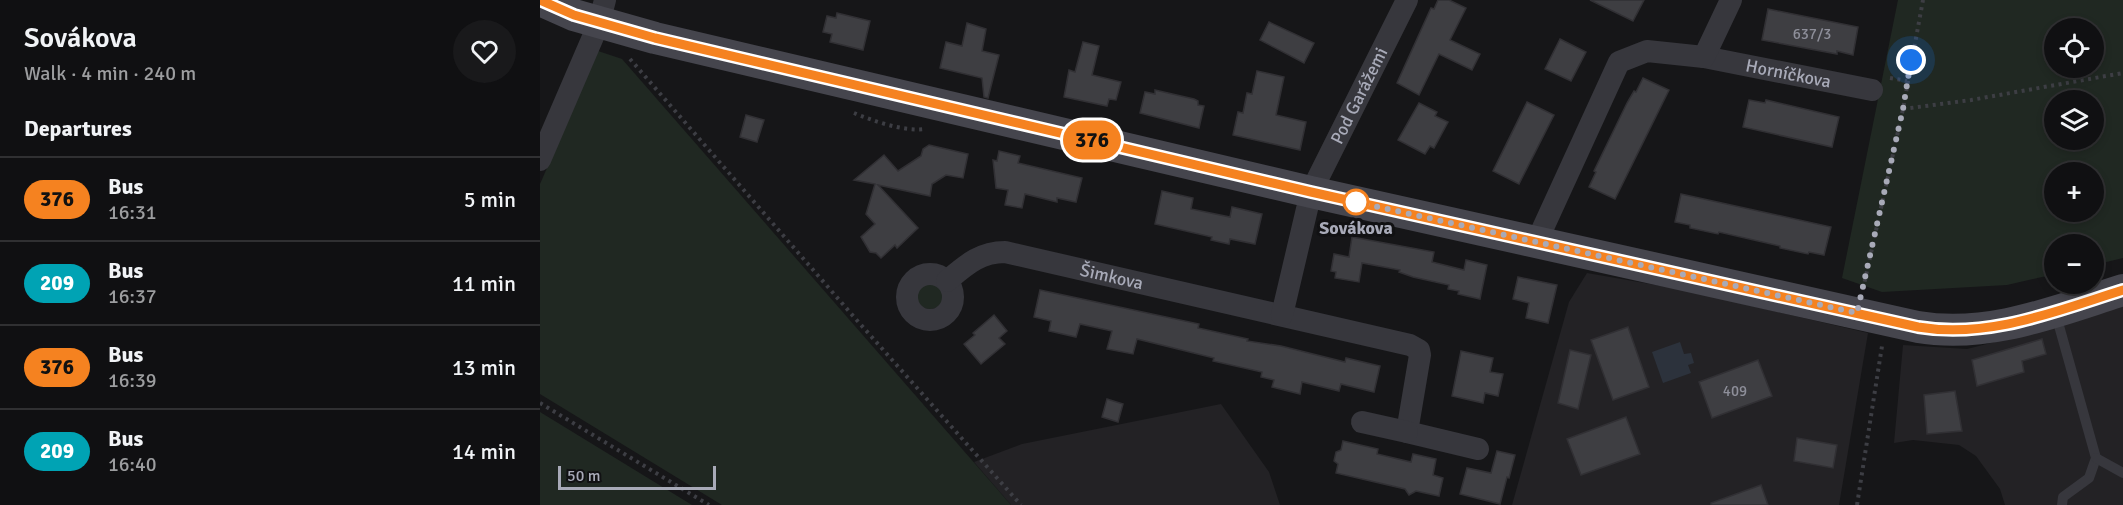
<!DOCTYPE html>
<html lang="en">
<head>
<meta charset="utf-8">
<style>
  :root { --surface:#101012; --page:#19191b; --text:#f1f3f6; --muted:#9c9d9f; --line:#303032 }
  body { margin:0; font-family:Signika,sans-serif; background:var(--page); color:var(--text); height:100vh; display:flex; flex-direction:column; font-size:22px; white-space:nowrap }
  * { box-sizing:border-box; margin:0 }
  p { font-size:20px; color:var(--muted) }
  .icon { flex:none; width:33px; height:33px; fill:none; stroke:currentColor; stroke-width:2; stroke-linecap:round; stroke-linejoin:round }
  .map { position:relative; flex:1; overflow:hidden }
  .details { display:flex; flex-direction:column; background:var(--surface); width:540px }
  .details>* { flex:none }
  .badge { padding:0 12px; border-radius:20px; font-size:21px; line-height:39px }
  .tools { position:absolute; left:1504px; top:18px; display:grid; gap:12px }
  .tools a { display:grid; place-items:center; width:60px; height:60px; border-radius:50%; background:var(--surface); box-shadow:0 3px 9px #0003,0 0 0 2px var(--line); font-size:30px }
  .scale { position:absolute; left:18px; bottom:15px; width:158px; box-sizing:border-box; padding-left:6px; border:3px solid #a8aab8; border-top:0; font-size:16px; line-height:21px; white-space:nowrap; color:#a8aab8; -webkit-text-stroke:4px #111113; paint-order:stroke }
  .you { position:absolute; width:30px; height:30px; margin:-15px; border:4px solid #fff; border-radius:50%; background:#1a73e8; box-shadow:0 0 0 9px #1a73e833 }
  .map>.badge { position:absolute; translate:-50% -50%; box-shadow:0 0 0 3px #fff }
  h2 { padding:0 24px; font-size:22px; line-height:54px }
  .round { display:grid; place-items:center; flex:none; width:63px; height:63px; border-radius:32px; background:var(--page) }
  .head { display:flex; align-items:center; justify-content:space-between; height:102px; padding:0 24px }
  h1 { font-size:28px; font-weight:600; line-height:45px }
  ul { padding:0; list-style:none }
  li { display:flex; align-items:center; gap:18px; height:84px; padding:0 24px; border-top:2px solid var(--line) }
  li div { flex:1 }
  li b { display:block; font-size:22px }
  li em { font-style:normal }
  li .badge { min-width:66px; font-weight:700; text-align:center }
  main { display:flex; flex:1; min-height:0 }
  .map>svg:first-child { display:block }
  .built { fill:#232225 }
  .green { fill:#202822; fill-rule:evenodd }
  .water { fill:#2c323c }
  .building { fill:#3e3e42; stroke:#313034; stroke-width:1.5 }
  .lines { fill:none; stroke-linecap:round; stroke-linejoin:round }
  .path { stroke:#3d3e44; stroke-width:4; stroke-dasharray:3 4.5; stroke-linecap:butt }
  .lane { stroke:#37373d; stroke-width:10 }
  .street { stroke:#37373d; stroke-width:22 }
  .secondary { stroke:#45454d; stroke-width:32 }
  .line-casing { stroke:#fff; stroke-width:14 }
  .line { stroke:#f58220; stroke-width:9 }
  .walk { stroke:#a8aab8; stroke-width:6; stroke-dasharray:0 10.8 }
  .stop-dot { fill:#fff; stroke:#f58220; stroke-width:3 }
  .labels { text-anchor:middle; stroke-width:6; stroke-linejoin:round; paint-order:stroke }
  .number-label { font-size:15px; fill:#8e8f9a }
  .street-label { font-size:18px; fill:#a8aab8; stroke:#111113 }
  .stop-label { font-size:18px; font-weight:bold; fill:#a8aab8; stroke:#111113 }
</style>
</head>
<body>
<main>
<section class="details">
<div class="head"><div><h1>Sovákova</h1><p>Walk · 4 min · 240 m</p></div><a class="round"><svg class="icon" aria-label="heart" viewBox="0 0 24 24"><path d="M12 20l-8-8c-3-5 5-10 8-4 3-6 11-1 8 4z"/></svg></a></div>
<h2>Departures</h2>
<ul>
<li><span class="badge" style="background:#f58220;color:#111">376</span><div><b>Bus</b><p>16:31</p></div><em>5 min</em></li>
<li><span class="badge" style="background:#00a3b4;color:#fff">209</span><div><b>Bus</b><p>16:37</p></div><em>11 min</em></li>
<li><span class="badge" style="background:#f58220;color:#111">376</span><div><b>Bus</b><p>16:39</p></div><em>13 min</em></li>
<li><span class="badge" style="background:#00a3b4;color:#fff">209</span><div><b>Bus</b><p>16:40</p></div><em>14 min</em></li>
</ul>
</section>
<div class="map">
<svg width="1583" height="505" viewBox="0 0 1583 505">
  <rect width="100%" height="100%" fill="#161618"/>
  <g class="built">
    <path d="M 1047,273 L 1139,289 L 1328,333 L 1299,505 L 972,505 L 1029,302 Z"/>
    <path d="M 1583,305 L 1583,505 L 1465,505 L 1460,489 L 1436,456 L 1419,445 L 1373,440 L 1354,443 L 1363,345 L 1427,349 L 1506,329 Z"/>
    <path d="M 681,404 L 729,472 L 740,505 L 471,505 L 434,462 L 482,444 Z"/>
  </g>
  <g class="green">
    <path d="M 1358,0 L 1583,0 L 1583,258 L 1554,265 L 1554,244 L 1515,244 L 1515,274 L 1467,285 L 1342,292 L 1302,278 ZM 1515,28 L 1554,28 L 1554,68 L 1515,68 ZM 1515,100 L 1554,100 L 1554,140 L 1515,140 ZM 1515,172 L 1554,172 L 1554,212 L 1515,212 Z"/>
    <path d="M 58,51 L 82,59 L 471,505 L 182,505 L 0,394 L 0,184 Z"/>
    <circle cx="390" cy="296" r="13"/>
    <path d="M 0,412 L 152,505 L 0,505 Z"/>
  </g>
  <path class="water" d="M 1140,342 L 1144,354 L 1151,353 L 1154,363 L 1148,365 L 1151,373 L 1123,383 L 1112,352 Z"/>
  <g class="building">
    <path d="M 898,0 L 909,0 L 926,8 L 910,40 L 940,54 L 932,70 L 899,54 L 879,95 L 857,83 L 891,8 L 894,9 Z"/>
    <path d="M 1050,0 L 1104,0 L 1093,21 Z"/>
    <path d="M 1228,9 L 1318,27 L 1313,55 L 1297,51 L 1297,54 L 1222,40 Z"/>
    <path d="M 297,13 L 330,21 L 323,50 L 290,42 L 292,34 L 283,32 L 287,16 L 296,18 Z"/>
    <path d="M 729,22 L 774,43 L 764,63 L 720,40 Z"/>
    <path d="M 427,23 L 446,29 L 442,51 L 459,55 L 448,98 L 444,97 L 442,78 L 400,68 L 406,42 L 422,46 Z"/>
    <path d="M 1020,39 L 1046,52 L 1031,81 L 1005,69 Z"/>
    <path d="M 543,42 L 559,46 L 552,75 L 581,82 L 576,100 L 569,99 L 567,106 L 524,97 L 529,70 L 535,72 Z"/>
    <path d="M 717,71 L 744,77 L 736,115 L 766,122 L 760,150 L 693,135 L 698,112 L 703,113 L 707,93 L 712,94 Z"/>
    <path d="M 1103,78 L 1129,90 L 1075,199 L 1049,187 L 1056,172 L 1054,171 L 1087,103 L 1094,91 L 1096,92 Z"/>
    <path d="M 615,90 L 654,99 L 658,101 L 658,105 L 664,106 L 659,128 L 600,113 L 605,92 L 615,94 Z"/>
    <path d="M 1209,100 L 1225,103 L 1226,100 L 1299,117 L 1292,147 L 1203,127 Z"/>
    <path d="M 987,102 L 1014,115 L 979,184 L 953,171 Z"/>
    <path d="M 879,103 L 897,112 L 895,116 L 908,122 L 894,148 L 890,146 L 885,154 L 858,140 Z"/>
    <path d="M 206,115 L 224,120 L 217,142 L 200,137 Z"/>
    <path d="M 389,145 L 428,154 L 423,178 L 406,175 L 392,184 L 390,196 L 338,185 L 378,228 L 357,248 L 355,245 L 341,258 L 336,253 L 330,252 L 321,237 L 335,224 L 326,214 L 335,184 L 314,180 L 344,155 L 358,171 L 381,156 L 383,149 Z"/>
    <path d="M 459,151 L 480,156 L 478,163 L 542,178 L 536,202 L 517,198 L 517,202 L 485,194 L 482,208 L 465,205 L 468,190 L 456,188 L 453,160 L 457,161 Z"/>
    <path d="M 622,191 L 653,198 L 651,209 L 690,217 L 692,207 L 722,214 L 715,244 L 690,239 L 689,244 L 671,240 L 672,237 L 615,224 Z"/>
    <path d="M 1141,194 L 1291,227 L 1284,255 L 1269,252 L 1268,254 L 1240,248 L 1240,246 L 1179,232 L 1178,234 L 1150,228 L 1150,225 L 1135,222 Z"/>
    <path d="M 812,237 L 894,252 L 892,262 L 924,270 L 926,260 L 947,265 L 940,299 L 918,294 L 919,291 L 908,289 L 909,285 L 873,277 L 859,272 L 860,270 L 822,263 L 819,282 L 795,278 L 796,272 L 791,271 L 794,254 L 809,257 Z"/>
    <path d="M 978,277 L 1017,285 L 1008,323 L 986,318 L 989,303 L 973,299 Z"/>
    <path d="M 500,290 L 659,324 L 658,328 L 708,339 L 707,341 L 741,346 L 805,362 L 806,358 L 840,366 L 834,392 L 801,384 L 799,391 L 762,382 L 760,394 L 732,387 L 734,380 L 721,377 L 722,372 L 673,361 L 674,358 L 597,339 L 593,354 L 567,349 L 572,331 L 540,324 L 536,337 L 509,331 L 511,321 L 494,317 Z"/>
    <path d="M 454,315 L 467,331 L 459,338 L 465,344 L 441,364 L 424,344 L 435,335 L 433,333 Z"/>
    <path d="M 1088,327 L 1109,387 L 1073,400 L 1051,340 Z"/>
    <path d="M 1502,339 L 1506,354 L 1482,361 L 1484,372 L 1437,386 L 1432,360 Z"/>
    <path d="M 1030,350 L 1051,355 L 1038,409 L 1018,403 Z"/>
    <path d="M 921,351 L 953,358 L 950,372 L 963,374 L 958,396 L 945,393 L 943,403 L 912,396 Z"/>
    <path d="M 1218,360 L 1232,396 L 1172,418 L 1159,382 Z"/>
    <path d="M 1415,391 L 1422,431 L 1387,434 L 1384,395 Z"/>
    <path d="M 567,399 L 583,404 L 578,422 L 562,417 Z"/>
    <path d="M 1086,417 L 1100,454 L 1041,475 L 1027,439 Z"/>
    <path d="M 1257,438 L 1297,445 L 1293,468 L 1254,461 Z"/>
    <path d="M 803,441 L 838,449 L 837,454 L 871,462 L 873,454 L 896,459 L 893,475 L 903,478 L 899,496 L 876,491 L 869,495 L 865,489 L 796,473 L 798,464 L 794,461 L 796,452 L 801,450 Z"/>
    <path d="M 957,451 L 975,455 L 969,478 L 967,477 L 960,504 L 920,494 L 927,468 L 951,473 Z"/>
    <path d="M 1221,485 L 1228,505 L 1171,505 L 1171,503 Z"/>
  </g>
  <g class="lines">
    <g class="path">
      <path d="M 90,59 L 314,317 L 481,505"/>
      <path d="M 1350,78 L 1367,81"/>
      <path d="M 1363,109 L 1431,100 L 1583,73"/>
      <path d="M 314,113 C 333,121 365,132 385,129"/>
      <path d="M 1323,289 L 1363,109 L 1383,0"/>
      <path d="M 0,403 L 169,505"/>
      <path d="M 1317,505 L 1342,346"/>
    </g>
    <g class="lane">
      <path d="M 1516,315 L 1556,458 L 1549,478 L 1523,497 L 1522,505"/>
      <path d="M 1556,458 L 1583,473"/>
    </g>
    <g class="street">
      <path id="s1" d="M 1164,57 L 1332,90"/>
      <path d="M 0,160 L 59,23 L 65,0"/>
      <path d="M 997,241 L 1079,62 L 1107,51 L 1164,57 L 1191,0"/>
      <circle cx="390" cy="297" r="23"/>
      <path id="s2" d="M 407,281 C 426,265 440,252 465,252 L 870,345 L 879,350 L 880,355 L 867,432 L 938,449"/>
      <path id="s3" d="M 742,315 L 771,192 L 867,0"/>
      <path d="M 822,422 L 867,432"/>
    </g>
    <path class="secondary" d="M 0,0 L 34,15 L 115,38 L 771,192 L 1378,327 C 1449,339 1516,311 1583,290"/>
  </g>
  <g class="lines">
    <defs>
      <path id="line" d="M 0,0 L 34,15 L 115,38 L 771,192 L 1378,327 C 1449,339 1516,311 1583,290"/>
    </defs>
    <use href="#line" class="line-casing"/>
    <use href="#line" class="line"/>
    <path class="walk" d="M 816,202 L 1317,313 L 1363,109 L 1371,60"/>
  </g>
  <circle class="stop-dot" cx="816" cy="202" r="12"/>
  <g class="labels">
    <g class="number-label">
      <text x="1272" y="39">637/3</text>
      <text x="1195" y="396">409</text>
    </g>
    <g class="street-label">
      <text dy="6" stroke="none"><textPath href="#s1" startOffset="86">Horníčkova</textPath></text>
      <text dy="6" stroke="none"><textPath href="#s3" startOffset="234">Pod Garážemi</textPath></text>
      <text dy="6" stroke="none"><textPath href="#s2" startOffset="176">Šimkova</textPath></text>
    </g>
    <g class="stop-label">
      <text x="816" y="234">Sovákova</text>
    </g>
  </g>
</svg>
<div class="tools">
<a><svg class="icon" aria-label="locate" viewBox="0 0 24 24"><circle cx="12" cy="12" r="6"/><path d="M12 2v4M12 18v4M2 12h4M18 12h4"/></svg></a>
<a><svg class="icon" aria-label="layers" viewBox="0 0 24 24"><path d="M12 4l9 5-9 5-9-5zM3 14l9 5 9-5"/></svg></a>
<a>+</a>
<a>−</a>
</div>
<div class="scale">50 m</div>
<div class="you" style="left:1371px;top:60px"></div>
<b class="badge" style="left:552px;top:140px;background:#f58220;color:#111">376</b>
</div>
</main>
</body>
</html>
